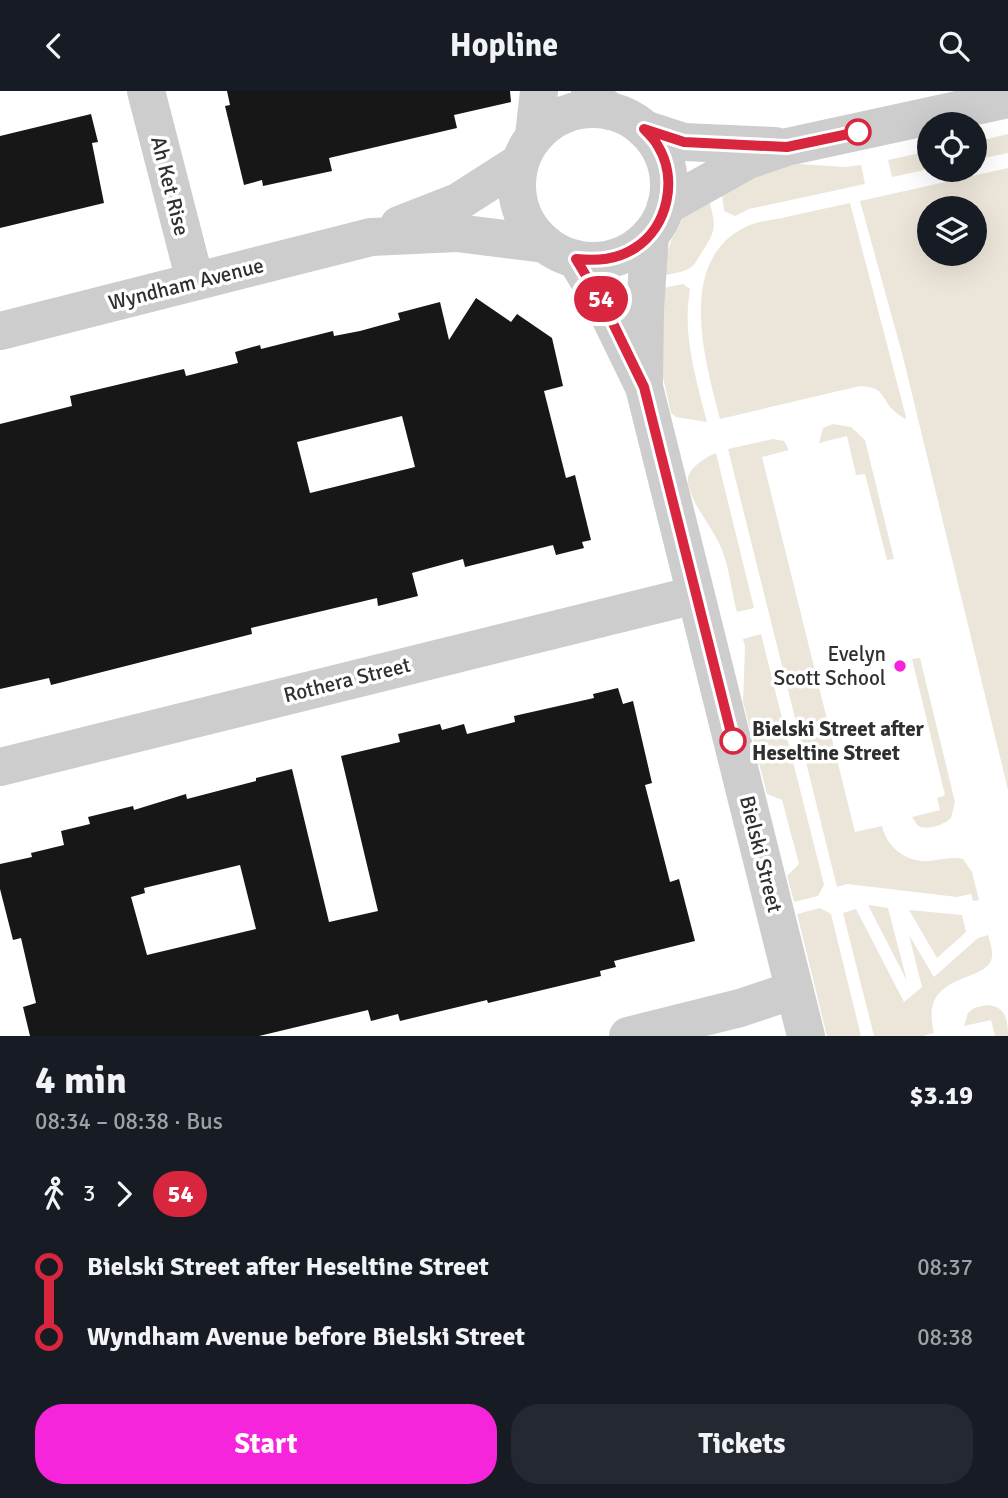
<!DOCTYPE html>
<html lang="en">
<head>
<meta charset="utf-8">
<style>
  :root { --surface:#171b24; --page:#242831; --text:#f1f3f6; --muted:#9ea1a6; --accent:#f624db }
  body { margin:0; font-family:Signika,sans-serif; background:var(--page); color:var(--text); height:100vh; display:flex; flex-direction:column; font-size:26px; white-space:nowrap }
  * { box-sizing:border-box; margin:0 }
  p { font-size:23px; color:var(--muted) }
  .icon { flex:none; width:38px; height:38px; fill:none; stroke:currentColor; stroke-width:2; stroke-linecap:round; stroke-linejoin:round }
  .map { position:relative; height:945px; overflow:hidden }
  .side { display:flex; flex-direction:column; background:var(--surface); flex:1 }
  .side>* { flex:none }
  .badge { padding:0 14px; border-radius:23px; font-size:24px; line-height:46px }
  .fabs { position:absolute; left:917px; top:21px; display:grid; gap:14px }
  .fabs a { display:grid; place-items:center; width:70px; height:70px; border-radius:50%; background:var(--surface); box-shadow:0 7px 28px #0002; font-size:35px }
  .map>.badge { position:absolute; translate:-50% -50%; box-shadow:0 0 0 4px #fff }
  .legs { display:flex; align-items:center; gap:10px; height:77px; padding:0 35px; font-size:23px }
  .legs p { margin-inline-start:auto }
  .overview { display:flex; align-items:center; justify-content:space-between; height:119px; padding:0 35px }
  h1 { font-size:38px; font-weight:700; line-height:52px }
  .button { display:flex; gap:14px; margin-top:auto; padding:14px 35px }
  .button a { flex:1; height:80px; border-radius:28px; background:var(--accent); color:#fff; font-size:28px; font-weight:700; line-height:80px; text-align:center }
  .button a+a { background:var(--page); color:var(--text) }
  ul { padding:0 35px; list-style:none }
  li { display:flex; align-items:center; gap:24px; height:70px; font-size:26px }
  li i { display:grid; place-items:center; width:10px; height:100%; margin:0 9px; background:currentColor }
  li i::after { content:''; width:18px; height:18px; margin:-9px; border:5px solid; border-radius:50%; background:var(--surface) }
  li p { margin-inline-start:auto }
  li:first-child i { background:linear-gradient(#0000 50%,currentColor 0) }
  li:last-child i { background:linear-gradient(currentColor 50%,#0000 0) }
  header { display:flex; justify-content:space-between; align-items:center; height:91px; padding:0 35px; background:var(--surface); font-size:32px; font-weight:700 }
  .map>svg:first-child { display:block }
  .green { fill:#ece6da; fill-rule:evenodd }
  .building { fill:#171717; fill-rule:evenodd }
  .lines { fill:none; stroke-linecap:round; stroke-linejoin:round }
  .minor { stroke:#cdcdcd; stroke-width:38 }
  .tertiary { stroke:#cdcdcd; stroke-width:38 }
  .line-1-casing { stroke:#fff; stroke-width:16 }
  .line-1 { stroke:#d7263d; stroke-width:10 }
  .stop-1-dot { fill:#fff; stroke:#d7263d; stroke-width:3.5 }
  .poi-dot { fill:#f624db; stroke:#fff; stroke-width:2.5 }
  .labels { text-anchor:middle; stroke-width:7; stroke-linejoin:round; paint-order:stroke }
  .street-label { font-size:21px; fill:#303030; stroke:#fff }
  .poi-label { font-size:21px; fill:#303030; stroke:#fff; text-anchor:end }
  .stop-label { font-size:21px; font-weight:bold; fill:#303030; stroke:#fff; text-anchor:start }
</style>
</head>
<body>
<header><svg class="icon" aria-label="back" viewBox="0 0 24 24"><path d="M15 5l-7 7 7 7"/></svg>Hopline<svg class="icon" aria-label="search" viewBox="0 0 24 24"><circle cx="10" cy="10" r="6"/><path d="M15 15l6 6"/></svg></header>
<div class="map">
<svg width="1008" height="945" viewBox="0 0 1008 945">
  <rect width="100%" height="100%" fill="#fff"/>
  <g class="green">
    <path d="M 1008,43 L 1008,62 L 975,69 L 975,51 Z"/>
    <path d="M 929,60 L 929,78 L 892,86 L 888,69 Z"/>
    <path d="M 799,73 L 845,76 L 861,74 L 865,93 L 749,118 L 735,125 L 724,120 L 721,95 L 756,82 Z"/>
    <path d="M 1008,77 L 1008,699 L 903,266 L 860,110 ZM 929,117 L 975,117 L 975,163 L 929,163 Z"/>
    <path d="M 709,109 C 714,130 718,137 705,156 C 691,179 694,178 667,184 L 662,180 L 671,150 L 685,123 Z"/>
    <path d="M 850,112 L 906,326 L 905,328 C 900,325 895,321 891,317 C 880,303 882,296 860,295 L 720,328 C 705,269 674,166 750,134 C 760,130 771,129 782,127 C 804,122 827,117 850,112 Z"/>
    <path d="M 683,193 L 690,198 C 682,243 696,287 707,331 L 676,326 L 671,322 L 660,273 L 658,198 Z"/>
    <path d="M 833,333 L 851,336 L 865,349 L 894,468 L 887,469 L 865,383 L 856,384 L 847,345 L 819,352 L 823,337 Z"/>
    <path d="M 773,348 L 784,350 L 789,359 L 762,366 L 855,741 L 882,735 C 887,756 905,771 928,770 C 940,769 951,765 963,768 L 972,781 L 979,809 L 973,810 L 971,803 L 957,806 L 847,793 L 837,796 L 728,358 Z"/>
    <path d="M 716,362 L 754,517 L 737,521 C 731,499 729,472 719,452 C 711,435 686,405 688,387 C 690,376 706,366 716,362 Z"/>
    <path d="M 761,543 L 824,794 L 818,805 L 794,811 L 787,785 L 799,773 L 782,709 L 767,703 L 743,611 L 745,556 L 743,548 Z"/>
    <path d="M 920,567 L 955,711 L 951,727 C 942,735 929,739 918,735 L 912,726 L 940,719 L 937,707 L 945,704 L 912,568 Z"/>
    <path d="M 868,814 L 888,817 L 907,890 Z"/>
    <path d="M 820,817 L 831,823 L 861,945 L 827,945 L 797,823 Z"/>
    <path d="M 856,818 L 904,911 L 922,896 L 909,844 L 934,886 L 978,847 L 988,844 C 990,851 993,859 992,866 C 987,894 918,879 934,942 L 923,945 L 874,945 L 843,822 Z"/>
    <path d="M 909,819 L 962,824 L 966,841 L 937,867 Z"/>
    <path d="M 987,914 C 1006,915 1008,929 1008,945 L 995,945 L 991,929 L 964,935 L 968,922 L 974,917 Z"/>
  </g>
  <g class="building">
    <path d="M 227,0 L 510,0 L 511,11 L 454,24 L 457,37 L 329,67 L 332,80 L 263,95 L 262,89 L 244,94 L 225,15 L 230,14 Z"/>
    <path d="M 91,23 L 98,51 L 92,52 L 104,112 L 0,137 L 0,45 Z"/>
    <path d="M 476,207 L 511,231 L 517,223 L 552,247 L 563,295 L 544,300 L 566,387 L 575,384 L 591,449 L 582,451 L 584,457 L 556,464 L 553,454 L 465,476 L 463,468 L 412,482 L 418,505 L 378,515 L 377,507 L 251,537 L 252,543 L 51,594 L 49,587 L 0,598 L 0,333 L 72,315 L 70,305 L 184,278 L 186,285 L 238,272 L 235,261 L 260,254 L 261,258 L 333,240 L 334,245 L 360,240 L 400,229 L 398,222 L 440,211 L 449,249 ZM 402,325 L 415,376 L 310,402 L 297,351 Z"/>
    <path d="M 618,597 L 623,613 L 633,610 L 652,692 L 645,694 L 670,791 L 679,788 L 695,850 L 614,870 L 616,876 L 600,880 L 601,885 L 488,912 L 487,909 L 400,930 L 398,923 L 371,930 L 368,919 L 259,945 L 30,945 L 23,916 L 36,912 L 21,847 L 13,849 L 0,798 L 0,773 L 32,766 L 31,762 L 64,754 L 61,740 L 90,733 L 88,726 L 133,715 L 134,719 L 186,703 L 187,708 L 256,690 L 256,687 L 292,678 L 329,831 L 378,820 L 341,665 L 400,651 L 398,643 L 440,633 L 442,639 L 464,633 L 467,643 L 515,631 L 514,625 L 594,607 L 593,603 ZM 240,774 L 256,838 L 147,864 L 131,806 L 145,802 L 144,797 Z"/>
  </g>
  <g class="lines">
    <g class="minor">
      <path d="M 146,0 L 195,190"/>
      <path d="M 590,0 L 595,9 L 610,20"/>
      <path d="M 534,45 L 539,0"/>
      <path d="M 576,168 L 606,218 L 644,296 L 806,945"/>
      <path d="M 644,291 L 645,218 L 650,144"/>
      <path d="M 0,676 L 695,504"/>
      <path d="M 628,945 L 740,917 L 794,899"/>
    </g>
    <g class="tertiary">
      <circle cx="593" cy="94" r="76"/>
      <path d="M 644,38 L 684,51 L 775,55"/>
      <path d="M 666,115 L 748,69 L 787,56 L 1008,8"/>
      <path d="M 399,134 L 458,111 L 519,72"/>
      <path d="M 0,240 L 371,146 L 457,142 L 545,153"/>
    </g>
  </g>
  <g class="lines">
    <defs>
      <path id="line-1" d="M 733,650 L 644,296 L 606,218 L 576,168 C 597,170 617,169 635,157 C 668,136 678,88 658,55 C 655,49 649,43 644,38 L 684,51 L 787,56 L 858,41"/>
    </defs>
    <use href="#line-1" class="line-1-casing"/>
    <use href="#line-1" class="line-1"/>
  </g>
  <g class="stop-1-dot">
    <circle cx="858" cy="41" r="12"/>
    <circle cx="733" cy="650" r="12"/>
  </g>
  <circle class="poi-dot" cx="900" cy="575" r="7"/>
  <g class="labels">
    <g class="street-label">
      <text transform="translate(170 95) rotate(76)" y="7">Ah Ket Rise</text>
      <text transform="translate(186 193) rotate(-14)" y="7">Wyndham Avenue</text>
      <text transform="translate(347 589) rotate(-14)" y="7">Rothera Street</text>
      <text transform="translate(761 763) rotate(76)" y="7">Bielski Street</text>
    </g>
    <g class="poi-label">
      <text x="886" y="570">Evelyn<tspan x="886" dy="24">Scott School</tspan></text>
    </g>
    <g class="stop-label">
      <text x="752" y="645">Bielski Street after<tspan x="752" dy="24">Heseltine Street</tspan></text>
    </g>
  </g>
</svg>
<div class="fabs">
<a><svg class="icon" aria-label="locate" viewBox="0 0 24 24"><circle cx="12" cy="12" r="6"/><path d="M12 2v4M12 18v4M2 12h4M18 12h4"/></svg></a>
<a><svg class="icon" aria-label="layers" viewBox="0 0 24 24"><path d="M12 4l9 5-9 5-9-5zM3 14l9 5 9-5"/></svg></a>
</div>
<b class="badge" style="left:601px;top:208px;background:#d7263d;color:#fff">54</b>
</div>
<section class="side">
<div class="overview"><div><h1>4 min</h1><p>08:34 – 08:38 · Bus</p></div><b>$3.19</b></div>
<div class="legs"><svg class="icon" aria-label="walk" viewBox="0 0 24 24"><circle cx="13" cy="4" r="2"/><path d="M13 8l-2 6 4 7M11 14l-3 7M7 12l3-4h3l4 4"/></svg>3<svg class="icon" aria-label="forward" viewBox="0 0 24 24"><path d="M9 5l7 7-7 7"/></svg><b class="badge" style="background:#d7263d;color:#fff">54</b></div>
<ul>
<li><i style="color:#d7263d"></i><b>Bielski Street after Heseltine Street</b><p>08:37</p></li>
<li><i style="color:#d7263d"></i><b>Wyndham Avenue before Bielski Street</b><p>08:38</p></li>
</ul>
<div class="button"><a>Start</a><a>Tickets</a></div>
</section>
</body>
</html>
